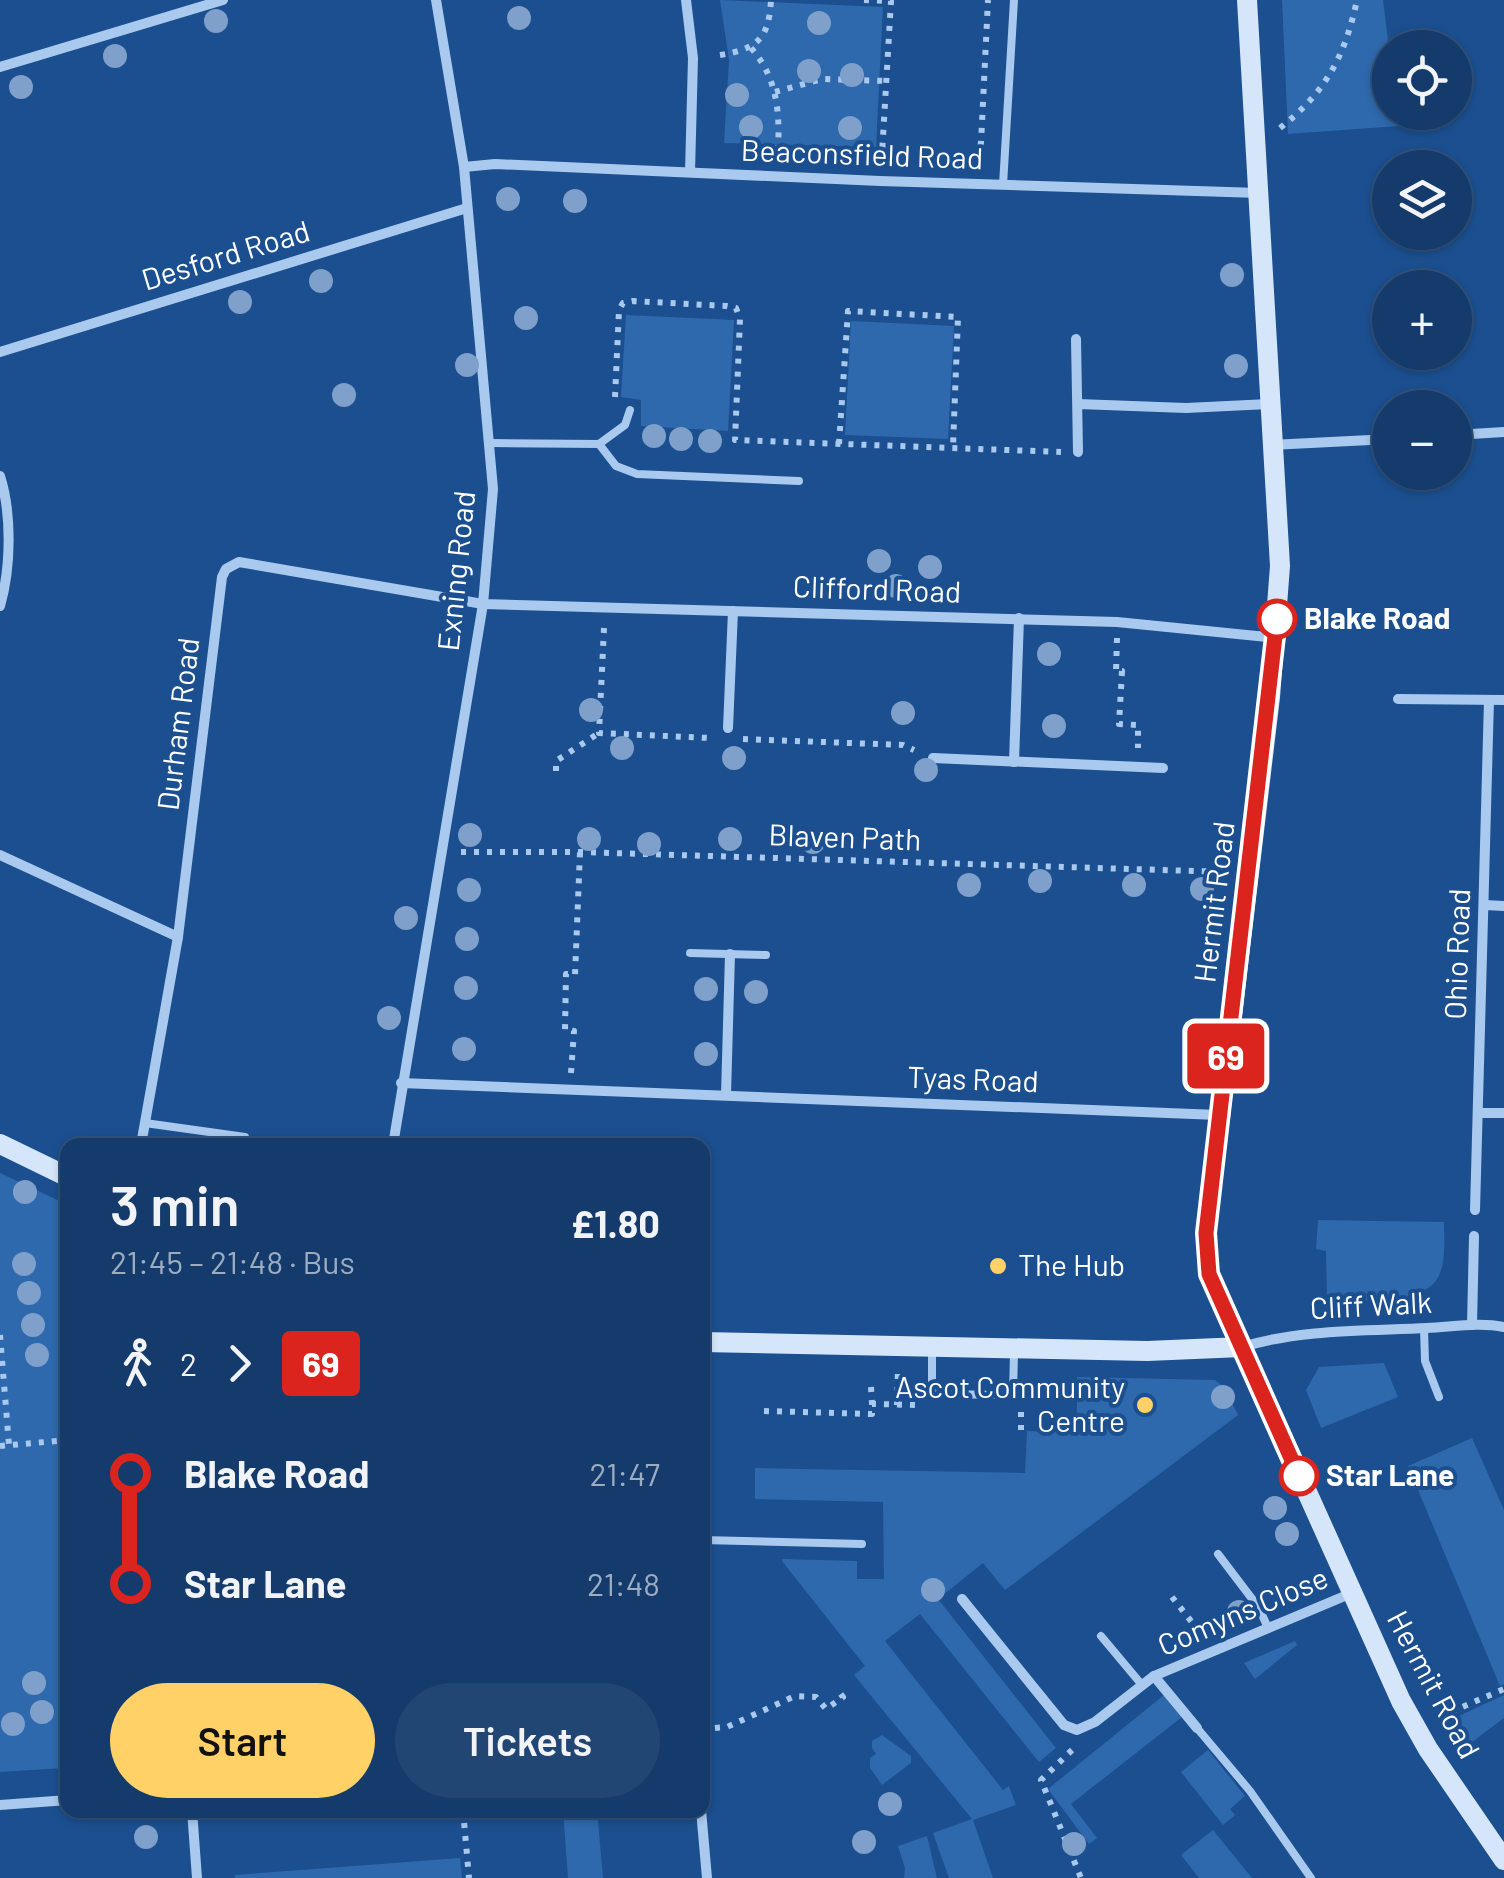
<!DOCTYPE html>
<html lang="en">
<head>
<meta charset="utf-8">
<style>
  :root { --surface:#143b6b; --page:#214673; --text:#f1f3f6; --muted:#9dadc1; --line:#33557e; --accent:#ffd166 }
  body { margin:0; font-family:Barlow,sans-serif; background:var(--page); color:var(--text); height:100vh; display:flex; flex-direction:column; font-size:38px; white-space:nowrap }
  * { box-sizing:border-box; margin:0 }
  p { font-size:32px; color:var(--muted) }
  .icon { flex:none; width:55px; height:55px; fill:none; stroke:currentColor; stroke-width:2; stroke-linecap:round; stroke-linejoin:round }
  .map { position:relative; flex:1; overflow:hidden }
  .side { position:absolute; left:60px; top:1138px; width:650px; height:680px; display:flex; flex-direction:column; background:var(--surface); border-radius:20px; box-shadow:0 2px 8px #0004,0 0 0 2px var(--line) }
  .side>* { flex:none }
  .badge { padding:0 20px; border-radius:8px; font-size:35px; line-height:65px }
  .buttons { position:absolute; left:1372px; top:30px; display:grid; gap:20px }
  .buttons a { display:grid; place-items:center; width:100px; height:100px; border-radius:50%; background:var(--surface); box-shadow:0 2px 8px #0004,0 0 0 2px var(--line); font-size:50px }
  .map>.badge { position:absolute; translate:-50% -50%; box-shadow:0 0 0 5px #fff }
  .legs { display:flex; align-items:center; gap:15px; height:110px; padding:0 50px; font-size:32px }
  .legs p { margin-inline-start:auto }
  .summary { display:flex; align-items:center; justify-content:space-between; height:170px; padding:0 50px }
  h1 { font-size:55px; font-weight:600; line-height:75px }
  .cta { display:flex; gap:20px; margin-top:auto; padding:20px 50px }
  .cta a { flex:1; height:115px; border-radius:60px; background:var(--accent); color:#111; font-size:40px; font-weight:600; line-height:115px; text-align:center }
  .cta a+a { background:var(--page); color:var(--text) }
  ul { padding:0 50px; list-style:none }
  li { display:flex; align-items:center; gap:35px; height:110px; font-size:38px }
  li i { display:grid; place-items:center; width:15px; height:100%; margin:0 12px; background:currentColor }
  li i::after { content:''; width:25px; height:25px; margin:-12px; border:8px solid; border-radius:50%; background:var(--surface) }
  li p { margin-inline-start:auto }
  li:first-child i { background:linear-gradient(#0000 50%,currentColor 0) }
  li:last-child i { background:linear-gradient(currentColor 50%,#0000 0) }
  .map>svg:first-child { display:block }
  .green { fill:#2e69ad }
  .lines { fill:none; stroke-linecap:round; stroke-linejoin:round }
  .path { stroke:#a9c9ee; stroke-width:6; stroke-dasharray:5 8; stroke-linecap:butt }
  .lane { stroke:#a9c9ee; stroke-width:8 }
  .street { stroke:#a9c9ee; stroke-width:10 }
  .secondary { stroke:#d6e6fa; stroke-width:20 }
  .tree { fill:#7ea0ca }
  .line-1-casing { stroke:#fff; stroke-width:22 }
  .line-1 { stroke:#dc241f; stroke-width:15 }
  .stop-1-dot { fill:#fff; stroke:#dc241f; stroke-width:5 }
  .poi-dot { fill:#ffd166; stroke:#1b4f8f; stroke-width:4 }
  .labels { text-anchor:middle; stroke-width:8; stroke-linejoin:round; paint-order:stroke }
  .street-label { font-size:30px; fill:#fff; stroke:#1b4f8f }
  .stop-label { font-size:30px; font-weight:bold; fill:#fff; stroke:#1b4f8f; text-anchor:start }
  .poi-label { font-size:30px; fill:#fff; stroke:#1b4f8f; text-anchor:start }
</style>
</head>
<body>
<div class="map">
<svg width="1504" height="1878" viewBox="0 0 1504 1878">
  <rect width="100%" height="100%" fill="#1b4f8f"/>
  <g class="green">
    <path d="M 720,0 L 883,7 L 876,147 L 724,143 L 729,60 Z"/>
    <path d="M 1282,0 L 1383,0 L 1390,56 L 1390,112 L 1397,113 L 1399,126 L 1288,134 Z"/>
    <path d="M 626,315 L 734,320 L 728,431 L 641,426 L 641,400 L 621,397 Z"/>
    <path d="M 851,321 L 954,326 L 948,439 L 845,435 Z"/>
    <path d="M 0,1173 L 68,1205 L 68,1671 L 58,1672 L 63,1768 L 0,1772 Z"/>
    <path d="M 1318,1220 L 1444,1222 C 1444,1241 1447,1269 1434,1283 C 1414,1305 1354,1300 1327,1300 L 1326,1251 L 1316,1249 Z"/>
    <path d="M 1384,1363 L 1398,1397 L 1321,1428 L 1306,1390 L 1319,1367 Z"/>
    <path d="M 1077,1377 L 1215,1380 L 1224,1387 L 1238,1415 L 1005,1590 L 983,1563 L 938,1599 L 1056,1748 L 1039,1762 L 920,1614 L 885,1641 L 1003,1790 L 1009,1786 L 1016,1805 L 973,1820 L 993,1878 L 949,1878 L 933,1833 L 972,1819 L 854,1675 L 865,1666 L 782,1561 L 782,1559 L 857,1561 L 857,1579 L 884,1579 L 883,1502 L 755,1499 L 755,1468 L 1025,1473 L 1027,1431 L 1077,1432 Z"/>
    <path d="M 1472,1438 L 1504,1510 L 1504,1684 L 1500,1686 L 1408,1466 Z"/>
    <path d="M 1295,1641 L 1297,1645 L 1255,1679 L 1244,1663 Z"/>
    <path d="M 1164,1695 L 1182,1717 L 1071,1804 L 1097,1838 L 1089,1844 L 1048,1789 Z"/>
    <path d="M 1504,1695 L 1504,1718 L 1464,1748 L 1448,1721 Z"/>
    <path d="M 882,1735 L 911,1756 L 911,1763 L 882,1785 L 870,1768 L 870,1758 L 876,1754 L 872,1748 L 872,1741 Z"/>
    <path d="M 1208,1750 L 1245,1796 L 1230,1809 L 1235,1815 L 1223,1825 L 1181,1772 Z"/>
    <path d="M 563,1810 L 597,1810 L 603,1878 L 568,1878 Z"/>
    <path d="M 1213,1830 L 1252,1878 L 1199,1878 L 1181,1855 Z"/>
    <path d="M 927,1836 L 937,1878 L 904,1878 L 905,1868 L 898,1846 Z"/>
    <path d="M 460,1858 L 462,1878 L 235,1878 L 235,1875 Z"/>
  </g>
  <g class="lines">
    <g class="path">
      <path d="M 864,0 L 891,1 L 882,154"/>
      <path d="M 751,48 C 777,77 780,112 778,149"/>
      <path d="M 720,55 C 757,49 769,39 771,0"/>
      <path d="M 775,92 L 822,79 L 887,81"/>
      <path d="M 1280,128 C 1326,92 1345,56 1357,0"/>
      <path d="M 976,158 L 981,143 L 988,0"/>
      <path d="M 615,397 L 619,310 L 623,303 L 633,301 L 726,306 L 736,308 L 740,319 L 735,440 L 1061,452"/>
      <path d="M 839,444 L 848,311 L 958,317 L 953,447"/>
      <path d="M 604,628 L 599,733 L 710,738"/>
      <path d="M 1117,638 L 1116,671 L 1122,671 L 1119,724 L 1138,725 L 1138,748"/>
      <path d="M 743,739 L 903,745 L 914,750"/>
      <path d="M 556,771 L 556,761 L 599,733"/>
      <path d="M 461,852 L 580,852 L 1228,872"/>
      <path d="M 571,1073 L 574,1031 L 565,1030 L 566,974 L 575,975 L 580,852"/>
      <path d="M 0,1335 L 9,1445"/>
      <path d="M 871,1387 L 872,1404"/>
      <path d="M 897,1405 L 898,1368"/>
      <path d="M 764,1411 L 872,1414 L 872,1404 L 918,1405"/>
      <path d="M 1021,1412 L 1021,1431"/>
      <path d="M 0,1446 L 68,1440"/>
      <path d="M 1172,1597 L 1202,1635"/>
      <path d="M 1439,1717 L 1504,1689"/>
      <path d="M 702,1729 L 727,1727 L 795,1696 L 816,1697 L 826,1709 L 843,1697 L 837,1689"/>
      <path d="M 1072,1750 L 1041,1780 L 1081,1878"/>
      <path d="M 463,1810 L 469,1878"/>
    </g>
    <g class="lane">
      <path d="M 1003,185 L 1014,0"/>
      <path d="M 491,443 L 599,444 L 625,425 L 630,410"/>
      <path d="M 599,444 L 616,466 L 637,474 L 799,481"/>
      <path d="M 690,953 L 766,955"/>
      <path d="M 145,1123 L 245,1137"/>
      <path d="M 1424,1328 L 1425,1361 L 1439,1397"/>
      <path d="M 932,1347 L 932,1394 L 1013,1395 L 1014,1353"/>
      <path d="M 702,1540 L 862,1544"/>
      <path d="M 1218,1554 L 1259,1608 L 1268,1628"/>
      <path d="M 1101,1636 L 1142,1685"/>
      <path d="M 1197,1728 L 1250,1791 L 1311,1878"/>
    </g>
    <g class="street">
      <path d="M 686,0 L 693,58 L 690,172"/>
      <path d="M 0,67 L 223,0"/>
      <path d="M 464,167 L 495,164 L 880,181 L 1259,193"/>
      <path d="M 1076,339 L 1078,452"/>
      <path d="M 0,352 L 467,208"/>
      <path d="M 1078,404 L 1186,408 L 1269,404"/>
      <path d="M 1455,435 L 1504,432"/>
      <path d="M 1271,445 L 1390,439"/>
      <path d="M 0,476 C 12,514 11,568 0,606"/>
      <path d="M 1398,699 L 1504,700"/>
      <path d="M 728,728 L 733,611"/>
      <path d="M 933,758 L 1163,768"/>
      <path d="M 1014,762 L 1019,618"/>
      <path d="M 0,855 L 178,937"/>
      <path d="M 1485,905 L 1504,906"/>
      <path d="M 401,1083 L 1218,1115"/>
      <path d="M 726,1095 L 730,954"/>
      <path d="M 1478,1113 L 1504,1113"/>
      <path d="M 141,1145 L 178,937 L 222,577 L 226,569 L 239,562 L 483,604 L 1117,622 L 1276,638"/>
      <path d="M 393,1145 L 483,604 L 493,489 L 464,167 L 436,0"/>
      <path d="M 1475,1210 L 1489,700"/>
      <path d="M 1472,1325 L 1474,1236"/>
      <path d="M 1242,1347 C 1301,1329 1365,1331 1427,1328 C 1452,1327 1479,1322 1504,1327"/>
      <path d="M 962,1599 L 1064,1725 L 1077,1730 L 1095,1722 L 1154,1676 L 1352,1593"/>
      <path d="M 1154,1676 L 1197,1728"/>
      <path d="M 0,1805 L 68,1800"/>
      <path d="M 192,1810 L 197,1878"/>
      <path d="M 701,1810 L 707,1878"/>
    </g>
    <g class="secondary">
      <path d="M 1247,0 L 1280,566 L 1270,697 L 1206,1233 L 1209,1274 L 1401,1701 L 1428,1749 L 1504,1860"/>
      <path d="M 0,1144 L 68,1177"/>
      <path d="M 702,1342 L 1147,1351 L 1242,1347"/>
    </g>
  </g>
  <g class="tree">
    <circle cx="519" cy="18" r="12"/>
    <circle cx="216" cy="21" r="12"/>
    <circle cx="819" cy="23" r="12"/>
    <circle cx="115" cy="56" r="12"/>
    <circle cx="809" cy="71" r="12"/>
    <circle cx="852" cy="75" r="12"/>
    <circle cx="21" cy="87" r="12"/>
    <circle cx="737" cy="95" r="12"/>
    <circle cx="751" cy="127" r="12"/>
    <circle cx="850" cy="128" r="12"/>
    <circle cx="508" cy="199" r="12"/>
    <circle cx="575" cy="201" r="12"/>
    <circle cx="1232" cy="275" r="12"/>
    <circle cx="321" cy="281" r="12"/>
    <circle cx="240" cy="302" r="12"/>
    <circle cx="526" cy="318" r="12"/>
    <circle cx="467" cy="365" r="12"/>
    <circle cx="1236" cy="366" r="12"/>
    <circle cx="344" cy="395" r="12"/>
    <circle cx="654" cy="436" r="12"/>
    <circle cx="681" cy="439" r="12"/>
    <circle cx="710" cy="441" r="12"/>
    <circle cx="879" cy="561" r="12"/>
    <circle cx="930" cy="567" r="12"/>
    <circle cx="896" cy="586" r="12"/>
    <circle cx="1049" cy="654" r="12"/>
    <circle cx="591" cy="710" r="12"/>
    <circle cx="903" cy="713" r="12"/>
    <circle cx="1054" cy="726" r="12"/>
    <circle cx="622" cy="748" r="12"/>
    <circle cx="734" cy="758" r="12"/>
    <circle cx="926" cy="770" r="12"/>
    <circle cx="470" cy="835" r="12"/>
    <circle cx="589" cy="839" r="12"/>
    <circle cx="730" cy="839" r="12"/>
    <circle cx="813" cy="842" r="12"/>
    <circle cx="649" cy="844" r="12"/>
    <circle cx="1040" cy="881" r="12"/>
    <circle cx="969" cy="885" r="12"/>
    <circle cx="1134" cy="885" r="12"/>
    <circle cx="1202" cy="889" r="12"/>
    <circle cx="469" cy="890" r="12"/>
    <circle cx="406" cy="918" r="12"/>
    <circle cx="467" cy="939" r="12"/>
    <circle cx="466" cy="988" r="12"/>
    <circle cx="706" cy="989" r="12"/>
    <circle cx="756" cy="992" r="12"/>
    <circle cx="389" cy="1018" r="12"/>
    <circle cx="464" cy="1049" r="12"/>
    <circle cx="706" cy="1054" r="12"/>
    <circle cx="25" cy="1192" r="12"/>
    <circle cx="24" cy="1264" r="12"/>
    <circle cx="29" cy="1293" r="12"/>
    <circle cx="33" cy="1325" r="12"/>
    <circle cx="37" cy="1355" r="12"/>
    <circle cx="1223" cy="1397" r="12"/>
    <circle cx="1275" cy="1508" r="12"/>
    <circle cx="1287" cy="1534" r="12"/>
    <circle cx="933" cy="1590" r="12"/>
    <circle cx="1239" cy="1612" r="12"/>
    <circle cx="34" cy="1683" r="12"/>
    <circle cx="42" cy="1712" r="12"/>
    <circle cx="13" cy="1724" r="12"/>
    <circle cx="890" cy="1804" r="12"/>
    <circle cx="146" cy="1837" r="12"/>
    <circle cx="864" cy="1842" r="12"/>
    <circle cx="1074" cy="1844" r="12"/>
  </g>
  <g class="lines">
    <defs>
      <path id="line-1" d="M 1277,619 L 1206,1233 L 1209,1274 L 1299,1476"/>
    </defs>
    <use href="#line-1" class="line-1-casing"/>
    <use href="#line-1" class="line-1"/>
  </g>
  <g class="stop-1-dot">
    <circle cx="1277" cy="619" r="18"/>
    <circle cx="1299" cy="1476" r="18"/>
  </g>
  <g class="poi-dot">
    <circle cx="998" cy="1266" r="10"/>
    <circle cx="1145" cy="1405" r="10"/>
  </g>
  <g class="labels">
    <g class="street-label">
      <text transform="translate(862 155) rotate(2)" y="10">Beaconsfield Road</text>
      <text transform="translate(226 256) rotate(-17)" y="10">Desford Road</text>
      <text transform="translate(457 571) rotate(-84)" y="10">Exning Road</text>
      <text transform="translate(877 590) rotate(2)" y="10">Clifford Road</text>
      <text transform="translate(179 724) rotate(-83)" y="10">Durham Road</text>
      <text transform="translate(845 838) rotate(2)" y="10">Blaven Path</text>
      <text transform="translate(1215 902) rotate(-83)" y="10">Hermit Road</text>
      <text transform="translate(1458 954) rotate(-88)" y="10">Ohio Road</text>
      <text transform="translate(973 1080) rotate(2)" y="10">Tyas Road</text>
      <text transform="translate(1371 1306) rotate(-3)" y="10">Cliff Walk</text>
      <text transform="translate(1243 1612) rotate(-23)" y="10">Comyns Close</text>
      <text transform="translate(1433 1685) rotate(62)" y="10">Hermit Road</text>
    </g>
    <g class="stop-label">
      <text x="1304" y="629">Blake Road</text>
      <text x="1326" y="1486">Star Lane</text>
    </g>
    <g class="poi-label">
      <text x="1018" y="1276">The Hub</text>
      <text x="1125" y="1398" text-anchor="end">Ascot Community<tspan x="1125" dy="34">Centre</tspan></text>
    </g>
  </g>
</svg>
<div class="buttons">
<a><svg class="icon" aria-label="locate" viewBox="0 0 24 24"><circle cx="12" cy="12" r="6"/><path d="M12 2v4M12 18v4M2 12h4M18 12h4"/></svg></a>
<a><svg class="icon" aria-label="layers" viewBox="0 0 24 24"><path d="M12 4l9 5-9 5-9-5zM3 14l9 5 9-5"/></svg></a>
<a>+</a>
<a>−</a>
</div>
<b class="badge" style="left:1226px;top:1056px;background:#dc241f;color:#fff">69</b>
<section class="side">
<div class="summary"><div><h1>3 min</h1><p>21:45 – 21:48 · Bus</p></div><b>£1.80</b></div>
<div class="legs"><svg class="icon" aria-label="walk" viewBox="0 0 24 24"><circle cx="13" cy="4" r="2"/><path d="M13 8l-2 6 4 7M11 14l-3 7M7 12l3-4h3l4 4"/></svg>2<svg class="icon" aria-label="forward" viewBox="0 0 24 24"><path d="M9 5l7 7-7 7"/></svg><b class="badge" style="background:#dc241f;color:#fff">69</b></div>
<ul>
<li><i style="color:#dc241f"></i><b>Blake Road</b><p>21:47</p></li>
<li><i style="color:#dc241f"></i><b>Star Lane</b><p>21:48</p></li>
</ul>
<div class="cta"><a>Start</a><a>Tickets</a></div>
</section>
</div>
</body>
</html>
